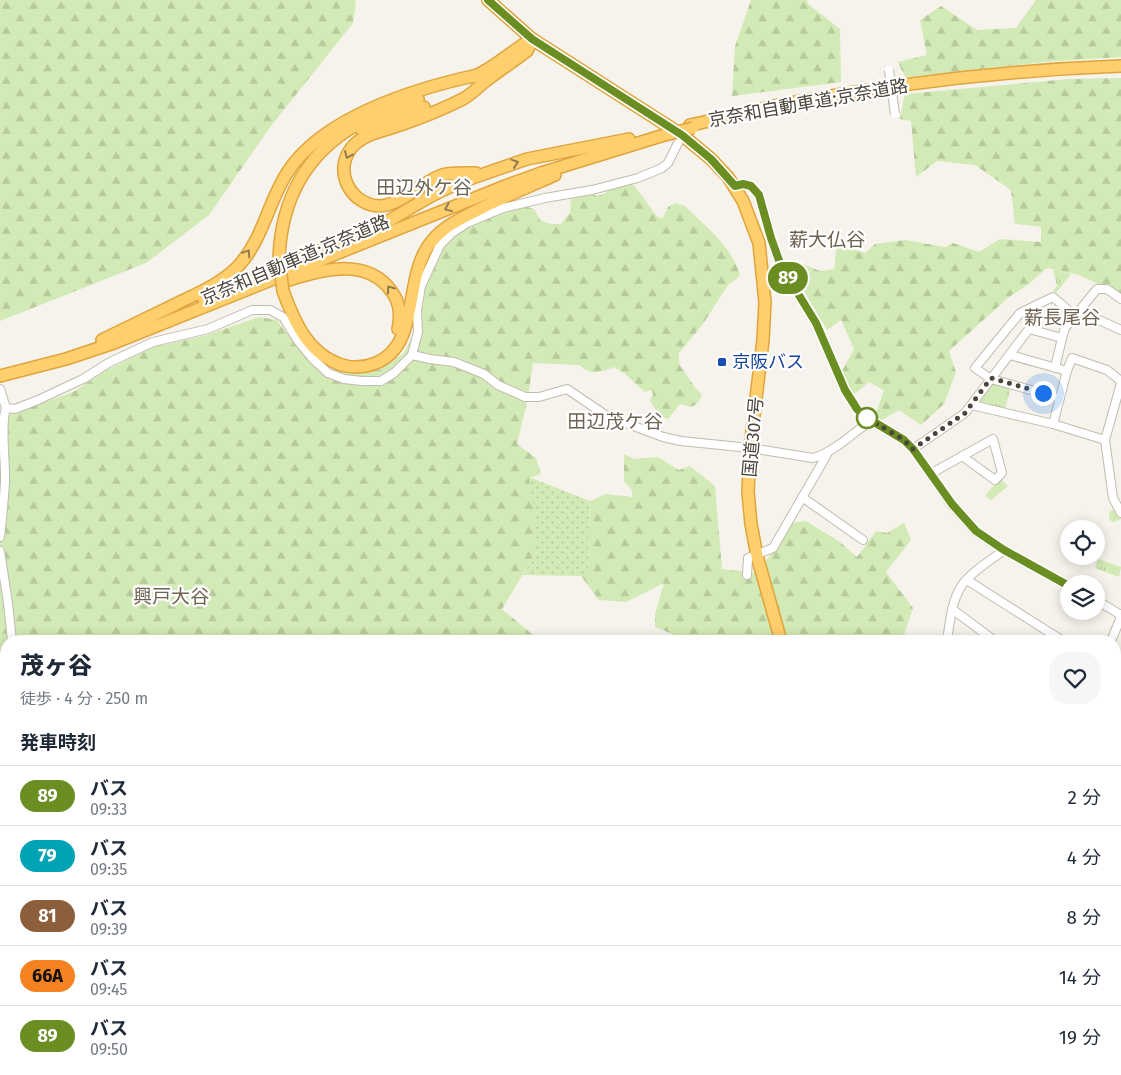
<!DOCTYPE html>
<html lang="ja">
<head>
<meta charset="utf-8">
<style>
  :root { --surface:#fff; --page:#f6f6f7; --text:#1f2937; --muted:#747a83; --line:#e0e1e3 }
  body { margin:0; font-family:"Fira Sans","Noto Sans JP",sans-serif; background:var(--page); color:var(--text); height:100vh; display:flex; flex-direction:column; font-size:19px; white-space:nowrap }
  * { box-sizing:border-box; margin:0 }
  p { font-size:16px; color:var(--muted) }
  .icon { flex:none; width:28px; height:28px; fill:none; stroke:currentColor; stroke-width:2; stroke-linecap:round; stroke-linejoin:round }
  .map { position:relative; flex:1; overflow:hidden }
  .side { position:absolute; left:0px; top:635px; width:1121px; height:440px; display:flex; flex-direction:column; background:var(--surface); border-radius:20px 20px 0 0; box-shadow:0 2px 12px #0003 }
  .side>* { flex:none }
  .badge { padding:0 10px; border-radius:16px; font-size:18px; line-height:32px }
  .buttons { position:absolute; left:1060px; top:520px; display:grid; gap:10px }
  .buttons a { display:grid; place-items:center; width:45px; height:45px; border-radius:50%; background:var(--surface); box-shadow:0 2px 12px #0003; font-size:25px }
  .you { position:absolute; width:25px; height:25px; margin:-12px; border:4px solid #fff; border-radius:50%; background:#1a73e8; box-shadow:0 0 0 8px #1a73e833 }
  .map>.badge { position:absolute; translate:-50% -50%; box-shadow:0 0 0 2px #fff }
  h2 { padding:0 20px; font-size:19px; line-height:45px }
  .round { display:grid; place-items:center; flex:none; width:52px; height:52px; border-radius:20px; background:var(--page) }
  .head { display:flex; align-items:center; justify-content:space-between; height:85px; padding:0 20px }
  h1 { font-size:24px; font-weight:800; line-height:38px }
  ul { padding:0; list-style:none }
  li { display:flex; align-items:center; gap:15px; height:60px; padding:0 20px; border-top:1px solid var(--line) }
  li div { flex:1 }
  li b { display:block; font-size:19px }
  li em { font-style:normal }
  li .badge { min-width:55px; font-weight:700; text-align:center }
  .map>svg:first-child { display:block }
  .grass { fill:url(#grass-dots) }
  .forest { fill:url(#forest-firs) }
  .park { fill:url(#park-tufts) }
  .water { fill:url(#water-waves) }
  .lines { fill:none; stroke-linecap:round; stroke-linejoin:round }
  .minor-casing { stroke:#c2bbae; stroke-width:10 }
  .major-casing { stroke:#e6c16a; stroke-width:12 }
  .highway-casing { stroke:#e0a43c; stroke-width:14 }
  .minor { stroke:#fff; stroke-width:8 }
  .major { stroke:#ffe39c; stroke-width:10 }
  .highway { stroke:#ffcf6e; stroke-width:11 }
  .minor-bridge-casing { stroke:#c2bbae; stroke-width:10; stroke-linecap:butt }
  .highway-bridge-casing { stroke:#e0a43c; stroke-width:14; stroke-linecap:butt }
  .minor-bridge { stroke:#fff; stroke-width:8 }
  .highway-bridge { stroke:#ffcf6e; stroke-width:11 }
  .oneway { stroke:#937c4e }
  .line-casing { stroke:#fff; stroke-width:11 }
  .line { stroke:#6b8e23; stroke-width:8 }
  .walk { stroke:#4b4439; stroke-width:5; stroke-dasharray:0 9 }
  .transit-dot { fill:#1a4fb4; stroke:#fff; stroke-width:2 }
  .stop-dot { fill:#fff; stroke:#6b8e23; stroke-width:2.5 }
  .labels { text-anchor:middle; stroke-width:4.5; stroke-linejoin:round; paint-order:stroke }
  .street-label { font-size:18px; fill:#4b4439; stroke:#fff }
  .transit-label { font-size:18px; fill:#164399; stroke:#fff; text-anchor:start }
  .neighbourhood-label { font-size:19px; fill:#6e6250; stroke:#fff }
</style>
</head>
<body>
<div class="map">
<svg width="1121" height="1075" viewBox="0 0 1121 1075">
  <defs>
    <pattern id="grass-dots" width="8" height="8" patternUnits="userSpaceOnUse" patternTransform="scale(1.25)"><rect width="8" height="8" fill="#d2eab5"/><path d="M2 2h.1M6 6h.1" fill="none" stroke="#b6ca9c" stroke-width="1.8" stroke-linecap="round"/></pattern>
    <pattern id="forest-firs" width="22" height="20" patternUnits="userSpaceOnUse" patternTransform="scale(1.25)"><rect width="22" height="20" fill="#d2eab5"/><path d="M5 1l3.5 6h-7zM16 11l3.5 6h-7z" fill="#b6ca9c"/></pattern>
    <pattern id="park-tufts" width="24" height="20" patternUnits="userSpaceOnUse" patternTransform="scale(1.25)"><rect width="24" height="20" fill="#d2eab5"/><path d="M3 7l-1-3M5 7V3M7 7l1-3M15 17l-1-3M17 17v-4M19 17l1-3" fill="none" stroke="#b6ca9c"/></pattern>
    <pattern id="water-waves" width="16" height="10" patternUnits="userSpaceOnUse" patternTransform="scale(1.25)"><rect width="16" height="10" fill="#a9d4f2"/><path d="M0 5q4-4 8 0t8 0" fill="none" stroke="#8caec5"/></pattern>
  </defs>
  <rect width="100%" height="100%" fill="#f6f3ec"/>
  <path class="grass" d="M 529,477 L 590,501 L 588,571 L 581,576 L 523,575 L 536,553 Z"/>
  <g class="forest">
    <path d="M 0,0 L 354,0 L 356,1 L 353,23 L 271,126 L 209,215 L 146,263 L 0,321 Z"/>
    <path d="M 751,0 L 807,0 L 808,4 L 840,29 L 841,82 L 732,96 L 735,46 Z"/>
    <path d="M 1036,0 L 1121,0 L 1121,57 L 1056,61 L 905,77 L 898,62 L 927,55 L 920,20 L 941,6 L 977,30 L 1016,28 Z"/>
    <path d="M 1121,78 L 1121,295 L 1079,275 L 1047,268 L 1029,284 L 1009,297 L 949,351 L 956,372 L 944,404 L 921,425 L 899,410 L 882,420 L 875,416 L 884,390 L 869,382 L 853,395 L 842,371 L 854,349 L 841,320 L 827,330 L 790,267 L 801,263 L 820,271 L 834,269 L 837,244 L 865,253 L 875,244 L 905,240 L 945,247 L 953,243 L 979,252 L 1000,239 L 1041,242 L 1041,227 L 1015,224 L 1011,190 L 975,165 L 937,161 L 916,177 L 911,121 L 900,119 L 905,94 L 1069,79 Z"/>
    <path d="M 631,183 C 642,193 648,206 658,217 L 663,218 L 668,207 L 675,203 L 685,206 C 705,226 733,247 740,276 L 728,285 L 703,324 L 679,353 L 679,364 L 696,389 L 702,394 C 700,401 698,404 691,407 L 680,404 L 668,419 C 660,417 653,407 650,400 L 653,395 L 652,390 L 645,392 L 625,374 L 614,367 C 601,372 591,376 579,365 L 533,363 L 528,398 L 517,444 L 536,458 L 541,474 L 529,478 L 535,516 L 536,553 L 502,609 L 540,641 L 6,641 L 6,677 L 0,678 L 0,418 L 73,392 L 105,371 L 153,347 L 207,335 L 259,317 L 277,320 L 299,350 L 323,369 L 379,370 L 404,353 L 416,329 L 426,277 L 436,256 L 452,236 L 479,221 L 500,213 L 524,206 L 534,209 L 541,221 L 551,224 L 561,224 L 570,213 L 571,196 L 587,190 L 597,196 L 604,194 L 609,189 Z"/>
    <path d="M 624,454 L 634,459 L 658,457 L 679,470 L 690,466 L 715,486 L 722,569 L 754,573 L 769,557 L 792,523 L 806,521 L 840,542 L 857,557 L 876,531 L 887,533 L 904,523 L 911,540 L 886,572 L 913,608 L 903,638 L 904,641 L 696,641 L 682,638 L 655,627 L 655,614 L 664,583 L 626,602 L 599,600 L 581,576 L 588,571 L 590,501 L 606,494 L 632,497 L 632,490 L 624,482 Z"/>
    <path d="M 161,1069 L 787,1069 L 786,1070 L 792,1075 L 157,1075 Z"/>
    <path d="M 864,1069 L 972,1069 L 964,1075 L 864,1075 Z"/>
  </g>
  <g class="park">
    <path d="M 1053,269 L 1071,274 L 1056,293 L 1053,291 L 1057,286 Z"/>
    <path d="M 993,383 L 1011,387 L 1005,409 L 982,403 L 980,400 Z"/>
    <path d="M 1000,478 L 1008,486 L 991,500 L 985,496 Z"/>
    <path d="M 1117,508 L 1121,515 L 1121,519 L 1114,522 L 1109,520 L 1110,511 Z"/>
    <path d="M 1098,559 L 1121,567 L 1119,577 L 1095,568 Z"/>
    <path d="M 1115,667 L 1121,672 L 1121,684 L 1115,688 Z"/>
  </g>
  <path class="water" d="M 72,1069 L 113,1069 L 109,1075 L 77,1075 Z"/>
  <g class="lines">
    <defs>
      <g id="minor">
        <path d="M 735,187 L 743,184 L 751,186 L 759,195 L 771,238 L 781,266 L 816,323 L 845,390 L 857,409 L 871,420 L 904,440 L 913,449 L 951,504 L 975,531 L 1004,550 L 1069,586"/>
        <path d="M 1079,311 L 1097,289 L 1107,289 L 1121,299"/>
        <path d="M 412,355 L 430,359 L 454,362 L 484,374 L 498,385 L 525,397 L 539,397 L 567,389 L 607,416 L 663,437 L 681,441 L 750,448 L 813,458 C 831,454 855,432 871,420"/>
        <path d="M 1010,355 L 1067,371 L 1053,424"/>
        <path d="M 1055,368 L 1062,338"/>
        <path d="M 1067,371 L 1072,358 L 1107,370 L 1121,381"/>
        <path d="M 1121,383 L 1105,440 L 1113,498 L 1121,513"/>
        <path d="M 0,389 L 6,408 C 0,424 6,462 5,482 C 4,500 2,519 0,537"/>
        <path d="M 1060,398 L 991,379 L 975,368 L 1020,313 L 1053,297 L 1075,316"/>
        <path d="M 972,405 L 1053,424 L 1105,440"/>
        <path d="M 6,408 L 15,409 L 38,400 L 83,379 L 110,362 L 153,342 L 208,329 L 252,310 L 270,310 L 283,317 L 298,341 L 313,359 L 328,373 L 344,379 L 362,381 L 381,381 L 394,373 L 412,355 L 418,332 L 417,310 L 421,286 L 440,245 L 452,233 L 467,223 L 503,208 L 545,198 L 592,190 L 638,178 L 662,168 L 668,163 L 682,135"/>
        <path d="M 913,449 L 965,413 L 1029,329 L 1062,338 L 1065,328 L 1079,311 L 1121,330"/>
        <path d="M 930,474 L 993,439 L 1002,473 L 995,480 L 962,456"/>
        <path d="M 802,497 L 863,540"/>
        <path d="M 0,551 L 8,603 L 12,641"/>
        <path d="M 747,575 L 748,558 L 773,548 L 825,458 L 828,452"/>
        <path d="M 967,580 L 1063,641"/>
        <path d="M 1096,600 L 1121,615"/>
        <path d="M 952,609 L 995,641"/>
        <path d="M 947,641 C 950,622 951,602 962,585 C 972,571 990,561 1004,550"/>
        <path d="M 1111,641 L 1121,617"/>
        <path d="M 1115,720 L 1118,705 L 1121,704"/>
        <path d="M 1115,726 L 1116,732 L 1121,736"/>
        <path d="M 1115,765 L 1121,770"/>
        <path d="M 1115,786 L 1121,782"/>
        <path d="M 1115,971 L 1121,976"/>
        <path d="M 123,1075 L 126,1069"/>
      </g>
      <g id="major">
        <path d="M 1115,1025 L 1121,1021"/>
        <path d="M 1115,1035 L 1121,1031"/>
        <path d="M 1031,1075 L 1041,1069"/>
        <path d="M 1047,1075 L 1058,1069"/>
      </g>
      <g id="highway">
        <path d="M 488,0 L 532,39 L 682,135 L 711,159 L 728,177 L 743,201 L 759,243 L 765,302 L 763,340 L 750,448 L 748,492 L 751,524 L 757,556 L 781,641"/>
        <path d="M 473,77 C 495,68 511,51 532,39"/>
        <path d="M 690,125 C 724,118 757,109 790,103 C 899,83 1010,70 1121,66"/>
        <path d="M 361,129 L 424,107"/>
        <path d="M 476,173 C 466,173 452,172 442,175 C 422,182 398,207 378,206 C 347,203 332,166 355,144 C 367,133 385,131 400,125 C 421,118 443,109 463,99 C 472,94 479,86 487,80 C 500,70 514,61 527,51 L 532,39"/>
        <path d="M 279,259 C 281,200 306,153 358,124 C 377,113 398,107 418,99"/>
        <path d="M 287,265 L 390,220 L 431,196 L 458,183 L 527,159 L 629,139"/>
        <path d="M 289,280 C 323,269 368,257 392,292 C 400,303 401,316 398,329"/>
        <path d="M 283,291 C 294,321 307,352 339,364 C 350,368 364,368 376,363 C 422,344 402,276 432,241 C 445,225 464,217 482,208 C 506,196 530,186 555,175"/>
        <path d="M 204,300 L 259,277"/>
        <path d="M 102,340 C 128,327 154,315 180,302 C 201,292 226,281 241,263 C 263,237 269,201 287,173 C 322,117 417,88 478,75"/>
        <path d="M 0,376 L 66,359 L 114,343 L 505,186 L 541,173 L 661,136"/>
        <path d="M 841,1075 L 841,1069"/>
      </g>
    </defs>
    <use href="#minor" class="minor-casing"/>
    <use href="#major" class="major-casing"/>
    <use href="#highway" class="highway-casing"/>
    <use href="#minor" class="minor"/>
    <use href="#major" class="major"/>
    <use href="#highway" class="highway"/>
    <defs>
      <path id="minor-bridge" d="M 889,70 L 895,114"/>
      <g id="highway-bridge">
        <path d="M 661,136 L 693,128"/>
        <path d="M 279,259 L 283,291"/>
      </g>
    </defs>
    <use href="#minor-bridge" class="minor-bridge-casing"/>
    <use href="#highway-bridge" class="highway-bridge-casing"/>
    <use href="#minor-bridge" class="minor-bridge"/>
    <use href="#highway-bridge" class="highway-bridge"/>
  </g>
  <defs><path id="oneway-chevron" d="M-2-3.5L2.5 0L-2 3.5" fill="none" stroke-width="1.6" stroke-linecap="round" stroke-linejoin="round" transform="scale(1.25)"/></defs>
  <g class="oneway">
    <use href="#oneway-chevron" transform="translate(348 155) rotate(114)"/>
    <use href="#oneway-chevron" transform="translate(515 163) rotate(-18)"/>
    <use href="#oneway-chevron" transform="translate(448 208) rotate(158)"/>
    <use href="#oneway-chevron" transform="translate(247 253) rotate(-57)"/>
    <use href="#oneway-chevron" transform="translate(390 289) rotate(-126)"/>
  </g>
  <g class="lines">
    <defs>
      <path id="line" d="M 488,0 L 532,39 L 682,135 L 711,159 L 735,186 L 743,184 L 751,186 L 759,195 L 771,238 L 781,266 L 816,323 L 845,390 L 857,409 L 864,416 L 904,440 L 913,449 L 952,504 L 976,531 L 1004,550 L 1069,586"/>
    </defs>
    <use href="#line" class="line-casing"/>
    <use href="#line" class="line"/>
    <path class="walk" d="M 867,418 L 864,416 L 904,440 L 913,449 L 965,413 L 991,378 L 1043,393"/>
  </g>
  <rect class="transit-dot" x="717" y="357" width="10" height="10" rx="2.5"/>
  <circle class="stop-dot" cx="867" cy="418" r="10"/>
  <g class="labels">
    <g class="street-label">
      <text transform="translate(808 103) rotate(-10)" y="6">京奈和自動車道;京奈道路</text>
      <text transform="translate(295 260) rotate(-23)" y="6">京奈和自動車道;京奈道路</text>
      <text transform="translate(753 437) rotate(-85)" y="6">国道307号</text>
    </g>
    <g class="transit-label">
      <text x="732" y="368">京阪バス</text>
    </g>
    <g class="neighbourhood-label">
      <text x="424" y="194">田辺外ケ谷</text>
      <text x="827" y="246">薪大仏谷</text>
      <text x="1062" y="324">薪長尾谷</text>
      <text x="615" y="428">田辺茂ケ谷</text>
      <text x="171" y="603">興戸大谷</text>
    </g>
  </g>
</svg>
<div class="buttons">
<a><svg class="icon" aria-label="locate" viewBox="0 0 24 24"><circle cx="12" cy="12" r="6"/><path d="M12 2v4M12 18v4M2 12h4M18 12h4"/></svg></a>
<a><svg class="icon" aria-label="layers" viewBox="0 0 24 24"><path d="M12 4l9 5-9 5-9-5zM3 14l9 5 9-5"/></svg></a>
</div>
<div class="you" style="left:1043px;top:393px"></div>
<b class="badge" style="left:788px;top:278px;background:#6b8e23;color:#fff">89</b>
<section class="side">
<div class="head"><div><h1>茂ヶ谷</h1><p>徒歩 · 4 分 · 250 m</p></div><a class="round"><svg class="icon" aria-label="heart" viewBox="0 0 24 24"><path d="M12 20l-8-8c-3-5 5-10 8-4 3-6 11-1 8 4z"/></svg></a></div>
<h2>発車時刻</h2>
<ul>
<li><span class="badge" style="background:#6b8e23;color:#fff">89</span><div><b>バス</b><p>09:33</p></div><em>2 分</em></li>
<li><span class="badge" style="background:#00a3b4;color:#fff">79</span><div><b>バス</b><p>09:35</p></div><em>4 分</em></li>
<li><span class="badge" style="background:#8b5e3c;color:#fff">81</span><div><b>バス</b><p>09:39</p></div><em>8 分</em></li>
<li><span class="badge" style="background:#f58220;color:#111">66A</span><div><b>バス</b><p>09:45</p></div><em>14 分</em></li>
<li><span class="badge" style="background:#6b8e23;color:#fff">89</span><div><b>バス</b><p>09:50</p></div><em>19 分</em></li>
</ul>
</section>
</div>
</body>
</html>
